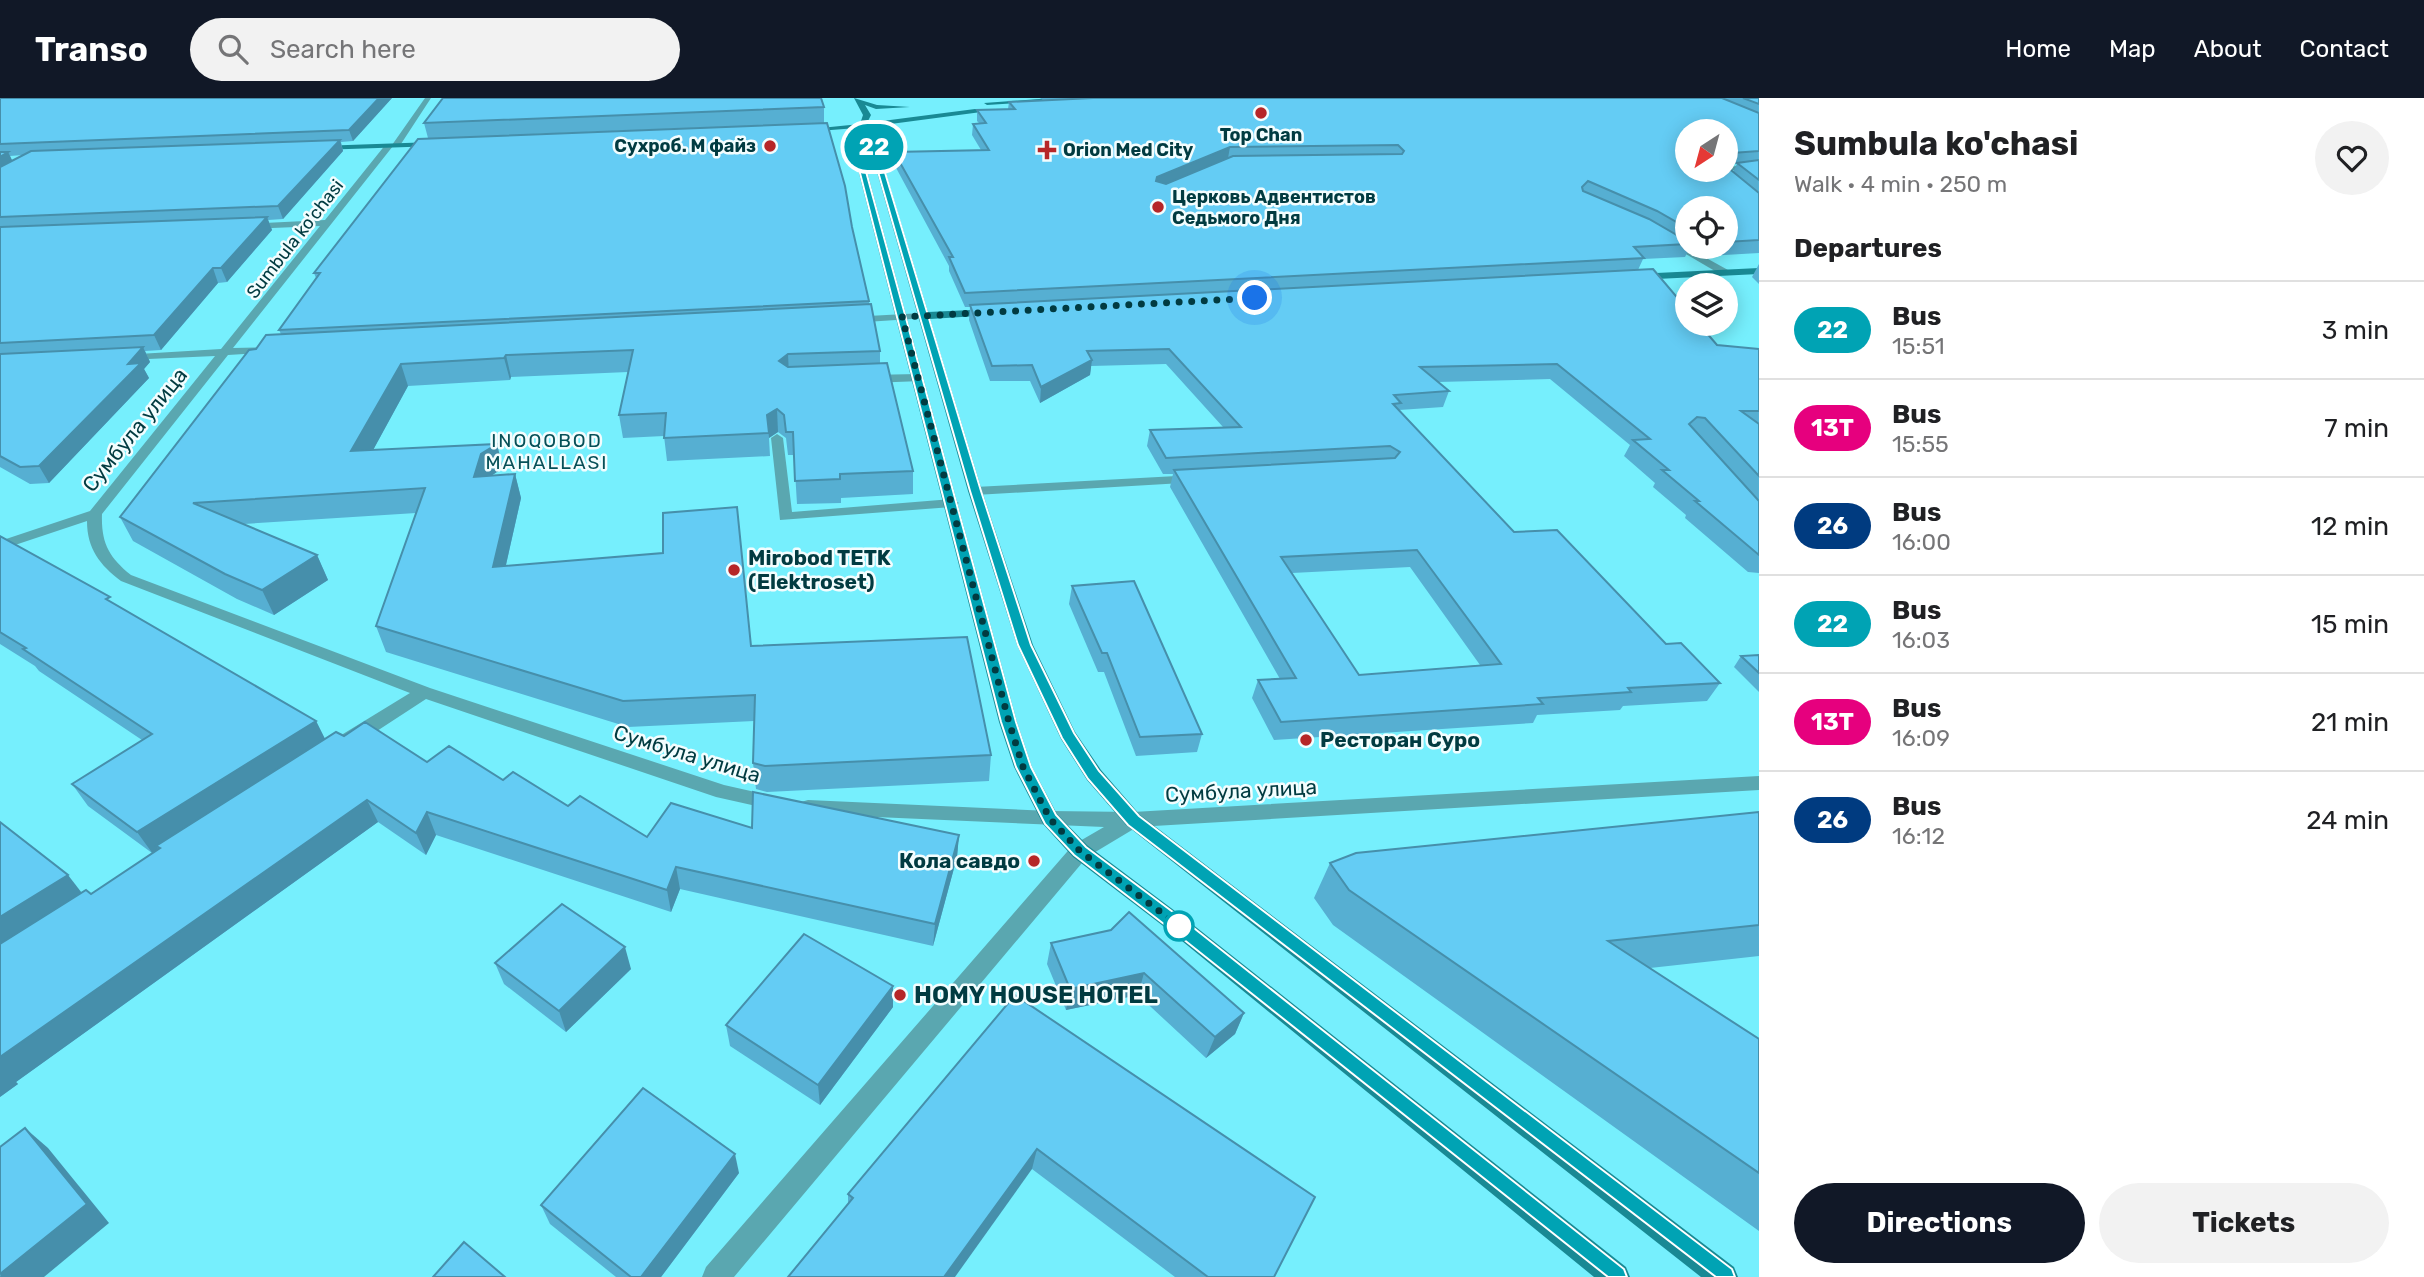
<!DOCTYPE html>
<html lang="en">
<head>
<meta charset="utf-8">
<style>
  :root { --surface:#fff; --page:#f2f2f2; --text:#202124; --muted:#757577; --line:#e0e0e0; --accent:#111827 }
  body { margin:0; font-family:Rubik,sans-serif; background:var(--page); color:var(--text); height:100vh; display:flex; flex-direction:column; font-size:26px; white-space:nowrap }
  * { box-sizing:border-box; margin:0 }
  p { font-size:23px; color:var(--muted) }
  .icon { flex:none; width:38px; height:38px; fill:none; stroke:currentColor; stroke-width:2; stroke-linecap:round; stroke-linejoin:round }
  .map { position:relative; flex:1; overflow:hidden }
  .side { display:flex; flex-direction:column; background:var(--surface); width:665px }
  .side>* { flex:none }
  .badge { padding:0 14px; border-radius:23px; font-size:24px; line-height:46px }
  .needle { width:46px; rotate:216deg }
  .buttons { position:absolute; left:1675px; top:21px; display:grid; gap:14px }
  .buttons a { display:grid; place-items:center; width:63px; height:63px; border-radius:50%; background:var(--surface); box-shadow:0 4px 18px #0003; font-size:35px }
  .you { position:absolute; width:35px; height:35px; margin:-18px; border:5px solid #fff; border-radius:50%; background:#1a73e8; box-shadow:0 0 0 10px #1a73e833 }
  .map>.badge { position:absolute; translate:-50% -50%; box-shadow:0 0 0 4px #fff }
  h2 { padding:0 35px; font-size:26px; line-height:63px }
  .round { display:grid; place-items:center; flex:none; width:74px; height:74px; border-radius:37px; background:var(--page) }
  .head { display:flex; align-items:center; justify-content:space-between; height:119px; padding:0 35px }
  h1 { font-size:33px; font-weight:700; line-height:52px }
  .primary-button { display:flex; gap:14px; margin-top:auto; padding:14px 35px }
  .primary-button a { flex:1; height:80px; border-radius:42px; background:var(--accent); color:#fff; font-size:28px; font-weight:700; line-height:80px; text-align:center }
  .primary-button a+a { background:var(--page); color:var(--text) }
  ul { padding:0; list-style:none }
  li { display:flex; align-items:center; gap:21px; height:98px; padding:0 35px; border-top:2px solid var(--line) }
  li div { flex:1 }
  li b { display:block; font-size:26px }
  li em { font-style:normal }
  li .badge { min-width:77px; font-weight:700; text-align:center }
  header { display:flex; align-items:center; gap:42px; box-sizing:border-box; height:98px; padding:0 35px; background:var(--accent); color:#fff }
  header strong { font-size:33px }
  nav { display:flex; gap:38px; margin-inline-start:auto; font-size:24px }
  .search { width:490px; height:63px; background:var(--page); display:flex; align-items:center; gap:18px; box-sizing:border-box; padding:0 24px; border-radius:38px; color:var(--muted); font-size:26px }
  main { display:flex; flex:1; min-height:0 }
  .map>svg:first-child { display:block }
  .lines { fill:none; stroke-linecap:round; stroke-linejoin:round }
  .street { fill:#5aa7b0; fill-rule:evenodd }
  .secondary { fill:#198994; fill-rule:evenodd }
  .wall { fill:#56afd2; fill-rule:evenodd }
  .shaded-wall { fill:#468fab }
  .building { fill:#64ccf4; stroke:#468fab; stroke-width:2; fill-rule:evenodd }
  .line { fill:#00a3b4; stroke:#fff; stroke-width:2 }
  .walk { stroke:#013b41; stroke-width:7; stroke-dasharray:0 12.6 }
  .poi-dot { fill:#b62628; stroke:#f3fdfe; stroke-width:2.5 }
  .stop-dot { fill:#fff; stroke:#00a3b4; stroke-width:3.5 }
  .labels { text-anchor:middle; stroke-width:5; stroke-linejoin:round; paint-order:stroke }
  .far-poi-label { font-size:18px; font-weight:bold; fill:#013b41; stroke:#f3fdfe; text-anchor:start }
  .far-street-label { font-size:18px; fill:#013b41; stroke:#f3fdfe }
  .far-neighbourhood-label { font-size:19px; letter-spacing:2px; fill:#065058; stroke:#f3fdfe }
  .street-label { font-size:21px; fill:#013b41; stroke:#f3fdfe }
  .poi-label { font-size:21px; font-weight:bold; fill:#013b41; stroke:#f3fdfe; text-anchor:start }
  .near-poi-label { font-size:24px; font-weight:bold; fill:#013b41; stroke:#f3fdfe; text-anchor:start }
</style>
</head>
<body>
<header>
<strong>Transo</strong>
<div class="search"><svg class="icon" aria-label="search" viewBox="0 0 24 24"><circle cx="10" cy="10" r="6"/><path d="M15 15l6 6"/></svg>Search here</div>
<nav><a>Home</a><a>Map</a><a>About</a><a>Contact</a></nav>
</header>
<main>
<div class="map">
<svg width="1759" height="1179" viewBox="0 0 1759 1179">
  <rect width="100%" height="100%" fill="#76effd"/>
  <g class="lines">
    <g class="street">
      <path d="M 425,0 L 431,0 L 399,49 L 393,48 L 233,250 L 270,249 L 276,252 L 274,254 L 228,257 L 102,416 C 101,445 109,459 131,477 L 430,590 L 724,687 L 781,700 L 784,705 L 781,710 L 774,712 L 716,699 L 426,601 L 357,646 L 343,646 L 341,641 L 343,636 L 410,595 L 121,483 C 100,467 87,451 87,423 L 0,452 L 0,443 L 90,413 L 215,258 L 126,262 L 122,261 L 122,257 L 221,251 L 320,128 L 249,131 L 246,130 L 246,126 L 325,122 L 386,46 L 392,47 Z"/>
      <path d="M 1759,66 L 1759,70 L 1726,73 L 1722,72 L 1726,69 Z"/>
      <path d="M 1670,140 L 1728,172 L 1729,174 L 1720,176 L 1667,145 L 1667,141 Z"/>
      <path d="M 923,215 L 927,216 L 927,220 L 850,225 L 845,222 L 850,219 Z"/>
      <path d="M 918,276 L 922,277 L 922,283 L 869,285 L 863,281 L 869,277 Z"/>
      <path d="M 777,336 L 783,340 L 792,414 L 952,401 L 959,405 L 952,409 L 780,422 L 771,340 Z"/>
      <path d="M 1195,377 L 1202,381 L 1200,384 L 975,397 L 968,393 L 975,389 Z"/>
      <path d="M 1759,678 L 1759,692 L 1137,729 L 1087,759 L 734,1179 L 702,1179 L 706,1169 L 1073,747 L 1104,729 L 808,716 L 801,714 L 798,709 L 801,704 L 808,702 L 1050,713 L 1133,714 Z"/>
    </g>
    <g class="secondary">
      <path d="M 854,0 L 877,7 L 910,9 L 876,11 L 865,7 L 871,17 L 867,25 L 975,11 L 1004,11 L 868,29 L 875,39 L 928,214 L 993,211 L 998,214 L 993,217 L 930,221 L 982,393 L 1033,547 L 1075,634 L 1101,672 L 1140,717 L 1734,1169 L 1738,1179 L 1701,1179 L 1126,727 L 1087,682 L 1061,641 L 1017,547 L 968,393 L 867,39 L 863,34 L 859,44 L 1017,624 L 1032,669 L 1057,716 L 1087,747 L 1187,822 L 1626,1169 L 1630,1179 L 1594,1179 L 1171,834 L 1073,759 L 1043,726 L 1014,669 L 999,624 L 851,44 L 857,30 L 805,34 L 801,32 L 860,26 L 863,17 Z"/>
      <path d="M 1052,0 L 1101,0 L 987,7 L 984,5 Z"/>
      <path d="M 434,44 L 437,48 L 319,52 L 315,50 L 319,48 Z"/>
      <path d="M 1759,170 L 1759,176 L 1636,182 L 1631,179 L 1636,176 Z"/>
    </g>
  </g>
  <g class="wall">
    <path d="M 0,0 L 392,0 L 353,43 L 341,44 L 343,53 L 283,121 L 268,122 L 272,132 L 227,184 L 218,185 L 161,252 L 145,253 L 150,264 L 144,271 L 149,280 L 49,385 L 30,386 L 0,369 ZM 23,57 L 12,63 L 10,58 Z"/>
    <path d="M 1040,0 L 1759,0 L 1759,155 L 1707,158 L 1691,149 L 1726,149 L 1726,110 L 1687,110 L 1687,149 L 1690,149 L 1685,159 L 1643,161 L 1638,172 L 1717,247 L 1759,251 L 1759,475 L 1748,474 L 1685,420 L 1686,417 L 1653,389 L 1655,385 L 1624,358 L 1630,347 L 1550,281 L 1438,284 L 1449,293 L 1443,309 L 1399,312 L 1514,434 L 1666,546 L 1720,585 L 1707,603 L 1623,608 L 1620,612 L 1537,617 L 1533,625 L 1274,642 L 1252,600 L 1258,582 L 1280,581 L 1170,389 L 1173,376 L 1163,376 L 1147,348 L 1150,332 L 1223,329 L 1166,266 L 1091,268 L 1090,277 L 1040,305 L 1030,283 L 990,283 L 969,222 L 970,209 L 965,209 L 949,173 L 949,168 L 894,66 L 894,54 L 981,52 L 972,37 L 973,26 L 979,25 L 977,23 L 977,12 L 1008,11 L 1009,4 L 1044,3 ZM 1687,33 L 1726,33 L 1726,66 L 1737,66 L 1733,74 ZM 1410,469 L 1480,567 L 1359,577 L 1292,475 Z"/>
    <path d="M 824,9 L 824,25 L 533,36 L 852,129 L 880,253 L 880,265 L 913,373 L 913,396 L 841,400 L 841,405 L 797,406 L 794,357 L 788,357 L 786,340 L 778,334 L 769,340 L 770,358 L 667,363 L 664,338 L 623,340 L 619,317 L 628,274 L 511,279 L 510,282 L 408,288 L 373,352 L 503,370 L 490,378 L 515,376 L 521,400 L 506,467 L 751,548 L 991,657 L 989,683 L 767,694 L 756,691 L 753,665 L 754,623 L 628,629 L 386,554 L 376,528 L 416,415 L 244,426 L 317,457 L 328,482 L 274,517 L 237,501 L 133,443 L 120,419 L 256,251 L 281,236 L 279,232 L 316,180 L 314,175 L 428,40 L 424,25 Z"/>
    <path d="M 1759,166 L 1759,186 L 1752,179 Z"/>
    <path d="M 0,438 L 113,506 L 316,623 L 325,641 L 344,638 L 427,664 L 503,682 L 647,739 L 752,730 L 959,737 L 957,759 L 933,848 L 680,791 L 671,814 L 436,737 L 426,757 L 378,724 L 16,984 L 18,986 L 0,999 L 82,795 L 91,796 L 152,755 L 88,708 L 72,686 L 142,642 L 39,573 L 35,568 L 0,546 Z"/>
    <path d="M 1072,488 L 1202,636 L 1197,654 L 1136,658 L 1104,574 L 1098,574 L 1069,506 Z"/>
    <path d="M 1759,557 L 1759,594 L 1734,569 L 1741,558 Z"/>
    <path d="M 1759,714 L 1759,858 L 1650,870 L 1759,941 L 1759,1133 L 1333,827 L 1314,800 L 1330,765 Z"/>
    <path d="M 1111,832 L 1244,915 L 1235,936 L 1206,960 L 1138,897 L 1066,912 L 1047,866 L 1051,845 Z"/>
    <path d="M 495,865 L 631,871 L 566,934 L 504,886 Z"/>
    <path d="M 1015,897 L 1274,1179 L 1175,1179 L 1032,1071 L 848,1106 L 848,1096 Z"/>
    <path d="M 893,909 L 820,1007 L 730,948 L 726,927 Z"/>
    <path d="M 739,1075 L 661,1179 L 616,1179 L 550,1126 L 541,1107 Z"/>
  </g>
  <g class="shaded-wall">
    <path d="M 379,0 L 392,0 L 353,43 L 349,32 Z"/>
    <path d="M 340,42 L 343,53 L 283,121 L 278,108 Z"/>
    <path d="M 1230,49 L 1228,60 L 1154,95 L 1157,79 Z"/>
    <path d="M 8,54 L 14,66 L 0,74 L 0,59 Z"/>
    <path d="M 1732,55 L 1726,66 L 1726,57 Z"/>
    <path d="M 267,119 L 272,132 L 227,184 L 221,170 Z"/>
    <path d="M 213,170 L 218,185 L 161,252 L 154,237 Z"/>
    <path d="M 143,249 L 150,264 L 144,271 L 149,280 L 49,385 L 39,368 Z"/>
    <path d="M 788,256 L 789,277 L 779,263 Z"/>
    <path d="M 506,257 L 511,279 L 510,282 L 504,260 Z"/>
    <path d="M 1092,262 L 1090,277 L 1040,305 L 1041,289 Z"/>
    <path d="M 401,266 L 408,288 L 360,376 L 351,353 Z"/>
    <path d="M 777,311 L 778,334 L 769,340 L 767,317 Z"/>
    <path d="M 497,346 L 503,370 L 488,380 L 474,379 L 481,356 Z"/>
    <path d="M 515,376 L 521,400 L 500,493 L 493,469 Z"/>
    <path d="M 317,457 L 328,482 L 274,517 L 262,492 Z"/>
    <path d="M 316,623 L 327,645 L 156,748 L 159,752 L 153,756 L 137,734 Z"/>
    <path d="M 367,702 L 378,724 L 16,984 L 18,986 L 0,999 L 0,959 Z"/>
    <path d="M 427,714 L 436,737 L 426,757 L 416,735 Z"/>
    <path d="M 959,737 L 957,759 L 933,848 L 935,826 Z"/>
    <path d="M 676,769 L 680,791 L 671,814 L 667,792 Z"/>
    <path d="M 68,777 L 85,799 L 0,854 L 0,819 Z"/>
    <path d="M 625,849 L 631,871 L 566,934 L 559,913 Z"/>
    <path d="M 1144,875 L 1138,897 L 1066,912 L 1070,891 Z"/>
    <path d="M 893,888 L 893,909 L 820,1007 L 818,987 Z"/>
    <path d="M 1244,915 L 1235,936 L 1206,960 L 1215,939 Z"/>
    <path d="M 25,1030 L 48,1050 L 109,1125 L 44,1179 L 0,1179 Z"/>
    <path d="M 1037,1051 L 1032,1071 L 955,1179 L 944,1179 Z"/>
    <path d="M 735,1056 L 739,1075 L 661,1179 L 641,1179 Z"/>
  </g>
  <g class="building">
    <path d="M 0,0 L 379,0 L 349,32 L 0,46 Z"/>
    <path d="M 443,0 L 821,0 L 824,9 L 424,25 Z"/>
    <path d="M 1093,0 L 1722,0 L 1759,15 L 1759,53 L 1732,55 L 1726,57 L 1726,33 L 1687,33 L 1687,72 L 1726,72 L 1726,68 L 1759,95 L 1759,142 L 1726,144 L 1726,110 L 1687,110 L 1687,130 L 1657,113 L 1588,83 L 1582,89 L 1583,93 L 1649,121 L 1687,143 L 1687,146 L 1634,149 L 1644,160 L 965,195 L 949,159 L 953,159 L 894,54 L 989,52 L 973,26 L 986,25 L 977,12 L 1015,11 L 1009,4 ZM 1398,47 L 1404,53 L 1402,56 L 1233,58 L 1166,86 L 1156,83 L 1157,79 L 1230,49 Z"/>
    <path d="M 1743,0 L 1759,0 L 1759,6 Z"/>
    <path d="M 827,25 L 845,88 L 852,129 L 869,203 L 279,232 L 320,175 L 314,175 L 418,41 Z"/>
    <path d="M 340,42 L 278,108 L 0,119 L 0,69 L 31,53 Z"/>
    <path d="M 0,54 L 8,54 L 0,59 Z"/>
    <path d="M 1759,62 L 1759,82 L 1737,65 Z"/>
    <path d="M 267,119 L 221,170 L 213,170 L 154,237 L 0,245 L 0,129 Z"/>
    <path d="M 1653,171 L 1687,211 L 1687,226 L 1699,226 L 1717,247 L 1759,251 L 1759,313 L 1741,313 L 1759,326 L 1759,378 L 1705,320 L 1697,319 L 1689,326 L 1759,403 L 1759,457 L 1695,403 L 1699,403 L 1662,372 L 1669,372 L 1633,342 L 1650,341 L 1557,266 L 1420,269 L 1449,293 L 1394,297 L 1401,305 L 1393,306 L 1514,434 L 1557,432 L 1666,546 L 1681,545 L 1720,585 L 1628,590 L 1631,594 L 1538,600 L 1543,606 L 1281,624 L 1258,582 L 1296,580 L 1174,372 L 1395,360 L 1400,354 L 1390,348 L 1166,360 L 1150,332 L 1241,329 L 1169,251 L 1087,253 L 1092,262 L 1041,289 L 1032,267 L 992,268 L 970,207 ZM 1417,452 L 1501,566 L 1359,577 L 1281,459 Z"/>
    <path d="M 871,206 L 880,253 L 788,256 L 779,263 L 788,269 L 887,265 L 913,373 L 840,376 L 840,381 L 795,383 L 793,334 L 786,334 L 784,317 L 777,311 L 767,317 L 769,335 L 664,340 L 666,315 L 619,317 L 633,252 L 506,257 L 504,260 L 401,266 L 351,353 L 497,346 L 481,356 L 474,379 L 515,376 L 493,469 L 663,455 L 663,415 L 737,409 L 751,548 L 967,539 L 991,657 L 765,668 L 753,665 L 755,597 L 623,603 L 376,528 L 425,390 L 193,405 L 317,457 L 262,492 L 225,476 L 120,419 L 249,252 L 256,251 L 266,237 Z"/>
    <path d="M 143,249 L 128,266 L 141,265 L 39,368 L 20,369 L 0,358 L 0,256 Z"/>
    <path d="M 0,438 L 110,499 L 106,501 L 316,623 L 137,734 L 72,686 L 152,636 L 23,551 L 26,550 L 0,534 Z"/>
    <path d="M 1134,483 L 1202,636 L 1140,639 L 1107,555 L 1102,555 L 1072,488 Z"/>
    <path d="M 1759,557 L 1759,575 L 1741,558 Z"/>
    <path d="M 365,624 L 427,664 L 449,648 L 503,682 L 513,674 L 568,708 L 580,698 L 647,739 L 671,705 L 752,730 L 753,694 L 959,737 L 935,826 L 676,769 L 667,792 L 427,714 L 416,735 L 367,702 L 0,959 L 0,846 L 86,792 L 91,796 L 160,750 L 156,748 L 336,634 L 344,638 Z"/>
    <path d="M 1759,714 L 1759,827 L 1608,843 L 1759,941 L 1759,1075 L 1349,792 L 1330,765 L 1356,755 Z"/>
    <path d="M 0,724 L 68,777 L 0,819 Z"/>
    <path d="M 562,806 L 625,849 L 559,913 L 495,865 Z"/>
    <path d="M 1129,814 L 1244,915 L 1215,939 L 1144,875 L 1070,891 L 1051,845 L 1111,832 Z"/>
    <path d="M 804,836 L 893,888 L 818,987 L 726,927 Z"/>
    <path d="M 1015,897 L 1315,1099 L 1274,1179 L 1208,1179 L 1037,1051 L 944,1179 L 788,1179 L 853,1100 L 848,1096 Z"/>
    <path d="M 643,990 L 735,1056 L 641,1179 L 631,1179 L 541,1107 Z"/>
    <path d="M 25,1030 L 87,1106 L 0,1176 L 0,1049 Z"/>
    <path d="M 464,1144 L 505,1179 L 433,1179 Z"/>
  </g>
  <path class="line" d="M 863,27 L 874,38 L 981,393 L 1031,547 L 1074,635 L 1099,673 L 1139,718 L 1732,1171 L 1735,1179 L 1716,1179 L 1128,727 L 1088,681 L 1062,640 L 1018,547 L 970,393 L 868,39 L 863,33 L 858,44 L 1016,624 L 1031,669 L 1056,717 L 1086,749 L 1185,823 L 1624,1171 L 1627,1179 L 1608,1179 L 1173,833 L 1074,757 L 1045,726 L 1016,669 L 1001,624 L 852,44 Z"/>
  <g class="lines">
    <path class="walk" d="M 1179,828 L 1080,753 L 1050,721 L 1023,669 L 1009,624 L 902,219 L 1255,200"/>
  </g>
  <g class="poi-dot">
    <circle cx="1261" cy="15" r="7"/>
    <circle cx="770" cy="48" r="7"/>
    <path d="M1043.5 41.5h7v7h7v7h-7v7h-7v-7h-7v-7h7z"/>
    <circle cx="1158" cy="109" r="7"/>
    <circle cx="734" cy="472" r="7"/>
    <circle cx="1306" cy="642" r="7"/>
    <circle cx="1034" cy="763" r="7"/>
    <circle cx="900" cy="897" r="7"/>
  </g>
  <circle class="stop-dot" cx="1179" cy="828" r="14"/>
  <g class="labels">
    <g class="far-poi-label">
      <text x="1261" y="43" text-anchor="middle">Top Chan</text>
      <text x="756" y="54" text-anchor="end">Сухроб. М файз</text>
      <text x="1063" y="58">Orion Med City</text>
      <text x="1172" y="105">Церковь Адвентистов<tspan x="1172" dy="21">Седьмого Дня</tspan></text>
    </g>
    <g class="far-street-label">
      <text transform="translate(295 141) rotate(-52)" y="6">Sumbula ko'chasi</text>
    </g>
    <g class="far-neighbourhood-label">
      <text x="547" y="349">INOQOBOD<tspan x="547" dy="22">MAHALLASI</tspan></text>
    </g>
    <g class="street-label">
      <text transform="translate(135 332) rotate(-51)" y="7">Сумбула улица</text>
      <text transform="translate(687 656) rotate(17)" y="7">Сумбула улица</text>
      <text transform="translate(1241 693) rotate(-3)" y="7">Сумбула улица</text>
    </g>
    <g class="poi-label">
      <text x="748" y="467">Mirobod TETK<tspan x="748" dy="24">(Elektroset)</tspan></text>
      <text x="1320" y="649">Ресторан Суро</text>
      <text x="1020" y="770" text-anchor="end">Кола савдо</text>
    </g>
    <g class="near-poi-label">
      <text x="914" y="905">HOMY HOUSE HOTEL</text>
    </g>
  </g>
</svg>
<div class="buttons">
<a><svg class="needle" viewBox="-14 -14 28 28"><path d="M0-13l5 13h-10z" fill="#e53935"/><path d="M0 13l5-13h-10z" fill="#757577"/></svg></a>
<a><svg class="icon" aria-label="locate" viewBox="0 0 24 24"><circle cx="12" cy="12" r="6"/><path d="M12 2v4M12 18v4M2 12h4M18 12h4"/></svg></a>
<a><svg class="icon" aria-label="layers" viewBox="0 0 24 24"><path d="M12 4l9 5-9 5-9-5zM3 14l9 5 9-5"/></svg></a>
</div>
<div class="you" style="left:1255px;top:200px"></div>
<b class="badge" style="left:874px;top:49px;background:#00a3b4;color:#fff">22</b>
</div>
<section class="side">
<div class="head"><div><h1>Sumbula ko'chasi</h1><p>Walk · 4 min · 250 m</p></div><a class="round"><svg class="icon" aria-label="heart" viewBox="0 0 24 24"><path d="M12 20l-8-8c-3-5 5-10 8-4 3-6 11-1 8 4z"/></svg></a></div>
<h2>Departures</h2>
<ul>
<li><span class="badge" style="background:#00a3b4;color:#fff">22</span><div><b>Bus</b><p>15:51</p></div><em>3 min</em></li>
<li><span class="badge" style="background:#e6007e;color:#fff">13Т</span><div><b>Bus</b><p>15:55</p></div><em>7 min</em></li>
<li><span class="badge" style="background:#003b80;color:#fff">26</span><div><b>Bus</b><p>16:00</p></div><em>12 min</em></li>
<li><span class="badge" style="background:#00a3b4;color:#fff">22</span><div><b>Bus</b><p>16:03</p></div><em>15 min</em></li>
<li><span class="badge" style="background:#e6007e;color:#fff">13Т</span><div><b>Bus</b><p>16:09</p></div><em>21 min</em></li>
<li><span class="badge" style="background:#003b80;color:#fff">26</span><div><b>Bus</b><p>16:12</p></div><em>24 min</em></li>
</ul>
<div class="primary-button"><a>Directions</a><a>Tickets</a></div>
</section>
</main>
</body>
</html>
